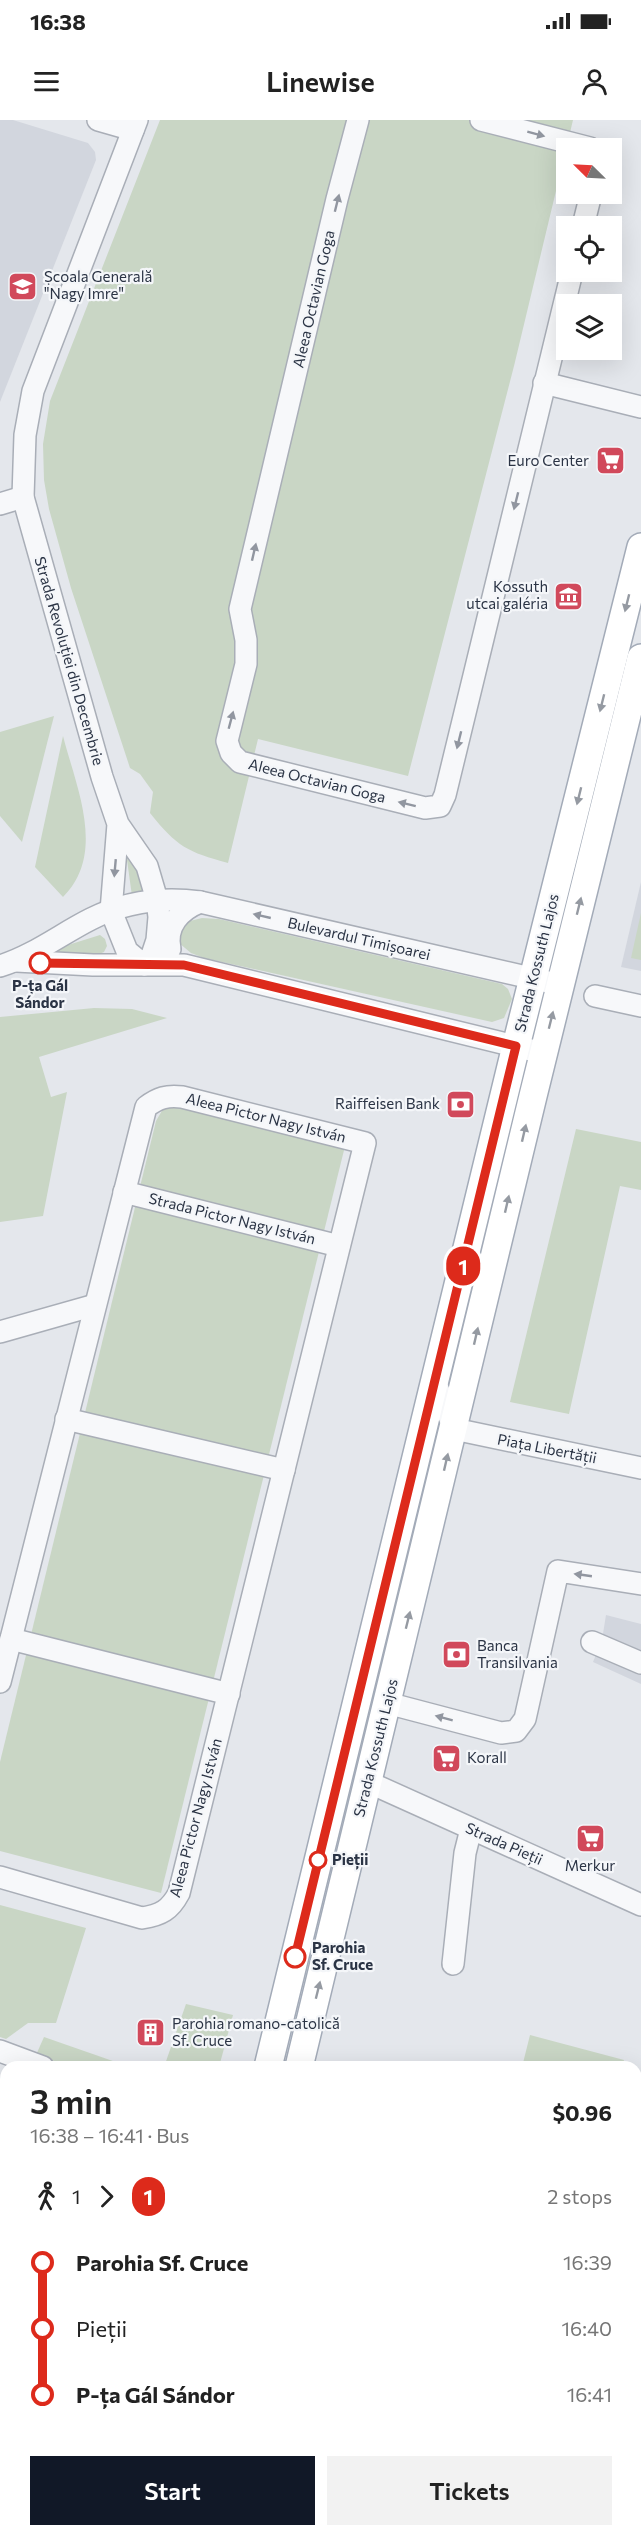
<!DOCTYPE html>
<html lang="en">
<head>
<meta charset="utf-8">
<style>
  :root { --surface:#fff; --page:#f2f2f2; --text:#222; --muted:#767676; --accent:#111827 }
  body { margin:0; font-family:Commissioner,sans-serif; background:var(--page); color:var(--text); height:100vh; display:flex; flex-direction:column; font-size:22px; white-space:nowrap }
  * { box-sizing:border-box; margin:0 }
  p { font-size:20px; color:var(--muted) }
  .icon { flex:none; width:33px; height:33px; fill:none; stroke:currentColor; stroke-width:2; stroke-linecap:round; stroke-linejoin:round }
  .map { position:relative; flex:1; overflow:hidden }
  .drawer { position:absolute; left:0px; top:1941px; width:642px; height:476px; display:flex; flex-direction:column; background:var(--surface); border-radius:18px 18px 0 0; box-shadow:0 6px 24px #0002 }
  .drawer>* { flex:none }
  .badge { padding:0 12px; border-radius:20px; font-size:21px; line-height:39px }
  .needle { width:39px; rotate:294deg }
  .buttons { position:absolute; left:556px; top:18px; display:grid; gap:12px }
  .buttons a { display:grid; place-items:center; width:66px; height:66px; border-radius:0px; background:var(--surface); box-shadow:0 6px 24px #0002; font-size:30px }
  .map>.badge { position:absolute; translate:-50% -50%; box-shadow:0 0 0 3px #fff }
  .legs { display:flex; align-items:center; gap:9px; height:66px; padding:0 30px; font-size:20px }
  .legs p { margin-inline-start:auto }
  .head { display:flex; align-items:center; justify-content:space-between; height:102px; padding:0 30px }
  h1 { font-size:33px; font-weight:600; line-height:45px }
  .button { display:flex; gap:12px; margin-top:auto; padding:12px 30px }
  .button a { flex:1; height:69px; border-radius:0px; background:var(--accent); color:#fff; font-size:24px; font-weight:600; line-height:69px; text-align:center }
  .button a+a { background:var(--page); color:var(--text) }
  ul { padding:0 30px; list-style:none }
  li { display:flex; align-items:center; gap:21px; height:66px; font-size:22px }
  li i { display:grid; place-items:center; width:9px; height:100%; margin:0 8px; background:currentColor }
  li i::after { content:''; width:15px; height:15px; margin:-8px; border:4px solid; border-radius:50%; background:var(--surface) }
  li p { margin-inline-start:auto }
  li:first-child i { background:linear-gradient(#0000 50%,currentColor 0) }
  li:last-child i { background:linear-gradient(currentColor 50%,#0000 0) }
  .status { display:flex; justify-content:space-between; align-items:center; height:42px; padding:0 30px; background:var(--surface); direction:ltr }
  .status svg { height:16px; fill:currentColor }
  header { display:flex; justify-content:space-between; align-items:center; height:78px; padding:0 30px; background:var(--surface); font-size:27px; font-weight:600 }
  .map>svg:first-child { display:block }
  .built { fill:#d2d6de }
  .green { fill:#c9d6c5 }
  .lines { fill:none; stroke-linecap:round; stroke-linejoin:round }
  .minor-casing { stroke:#a9aeb7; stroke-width:24 }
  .major-casing { stroke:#a3abb8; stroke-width:30 }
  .minor { stroke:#f7f8fa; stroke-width:21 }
  .major { stroke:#fff; stroke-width:27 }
  .oneway { fill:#9196a0 }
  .oneway2 { fill:#959aa2 }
  .line-1-casing { stroke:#fff; stroke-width:14 }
  .line-1 { stroke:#dd2a1b; stroke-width:9 }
  .stop-1-dot { fill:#fff; stroke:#dd2a1b; stroke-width:3 }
  .labels { text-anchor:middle; stroke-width:4.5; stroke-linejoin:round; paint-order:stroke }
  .poi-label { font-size:15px; fill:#2b3445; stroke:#f4f6f9; text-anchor:start }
  .street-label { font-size:15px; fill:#2b3445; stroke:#f4f6f9 }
  .stop-label { font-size:15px; font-weight:bold; fill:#2b3445; stroke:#f4f6f9; text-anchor:start }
</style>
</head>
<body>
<div class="status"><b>16:38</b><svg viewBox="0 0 49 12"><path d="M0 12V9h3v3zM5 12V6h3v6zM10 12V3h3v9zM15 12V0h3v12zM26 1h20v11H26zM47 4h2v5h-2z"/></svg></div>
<header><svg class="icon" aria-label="menu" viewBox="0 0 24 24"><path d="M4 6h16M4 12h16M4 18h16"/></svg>Linewise<svg class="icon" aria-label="person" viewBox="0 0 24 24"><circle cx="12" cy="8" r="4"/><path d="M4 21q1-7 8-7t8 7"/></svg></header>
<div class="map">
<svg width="641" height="2416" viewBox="0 0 641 2416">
  <rect width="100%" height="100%" fill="#e4e7ec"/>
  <g class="built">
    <path d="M 0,0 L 13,0 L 88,23 L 95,32 L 96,40 L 0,282 Z"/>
    <path d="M 641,762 L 641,851 L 621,847 Z"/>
    <path d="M 606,1495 L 641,1504 L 641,1564 L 593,1542 L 602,1520 Z"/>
  </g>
  <g class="green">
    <path d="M 160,0 L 573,0 L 514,246 L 408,656 L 258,619 L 228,743 C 188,732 177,727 150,693 L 153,672 L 140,654 L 130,648 L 71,468 L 49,389 L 44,360 L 43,324 L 50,281 Z"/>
    <path d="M 54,596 L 22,722 L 0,696 L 0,612 Z"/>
    <path d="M 63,616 C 76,667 107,733 63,777 L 35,747 Z"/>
    <path d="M 128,738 L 147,766 L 147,771 L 132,776 L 127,740 Z"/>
    <path d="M 641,793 L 641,840 L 631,838 Z"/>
    <path d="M 202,798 L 219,799 L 502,864 L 508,869 L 512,879 L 504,898 L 492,902 L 204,838 L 191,833 L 179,823 L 182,803 Z"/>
    <path d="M 100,815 L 105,819 L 107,826 L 104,832 L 97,835 L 36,835 Z"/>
    <path d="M 94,888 L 132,889 L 167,898 L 39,937 L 51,977 L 67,972 L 43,1096 L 0,1102 L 0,897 Z"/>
    <path d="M 177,983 L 347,1018 L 161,1773 L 0,1731 L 0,1642 L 156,1001 L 163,989 Z"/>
    <path d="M 576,1009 L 641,1022 L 641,1070 L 620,1066 L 569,1294 L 510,1282 Z"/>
    <path d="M 0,1785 L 86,1808 L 56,1903 L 28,1903 L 6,1919 L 0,1917 Z"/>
    <path d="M 186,1884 L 233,1895 L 219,1947 L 164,1947 Z"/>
    <path d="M 530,1915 L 624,1940 L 622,1947 L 522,1947 Z"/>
    <path d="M 44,1917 L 130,1947 L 72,1947 L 36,1935 Z"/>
  </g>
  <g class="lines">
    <defs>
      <g id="minor">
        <path d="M 98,0 L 133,10"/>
        <path d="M 358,0 L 337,79 L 240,489 L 246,520 L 246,544 L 227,621 L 231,633 L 240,642 L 425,688 L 440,686 L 445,675 L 572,152"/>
        <path d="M 481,0 L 590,28"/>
        <path d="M 583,106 L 591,74"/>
        <path d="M 544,263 L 641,287"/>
        <path d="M 0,384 L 23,377"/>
        <path d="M 118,704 L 111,791 L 127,831 L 144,845 L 151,838 L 157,820 L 159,797 L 157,780 L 147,746 L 118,704 L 102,657 L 23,377 L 25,315 L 33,271 L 137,0"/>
        <path d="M 170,829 C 165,806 180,790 200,782"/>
        <path d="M 16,841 L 93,845 L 184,845 L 543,933"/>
        <path d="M 0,846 C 33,836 61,814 91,799 C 125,782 163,777 200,782 L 548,862"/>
        <path d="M 595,876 L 641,886"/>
        <path d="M 124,1072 L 339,1126"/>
        <path d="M 0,1212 L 95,1185"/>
        <path d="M 435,1261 L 454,1309 L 641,1348"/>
        <path d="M 66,1299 L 284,1350"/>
        <path d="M 11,1519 L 229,1574"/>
        <path d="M 592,1522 L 641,1543"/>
        <path d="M 0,1562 L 146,987 C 158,978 167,975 182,977 L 365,1023 L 179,1773 C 170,1790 161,1795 142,1798 L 0,1757"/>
        <path d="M 387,1583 L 501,1613 L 516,1611 L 525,1599 L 558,1451 L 641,1464"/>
        <path d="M 368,1662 L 641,1785"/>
        <path d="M 453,1844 L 465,1733 L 471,1709"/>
        <path d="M 0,1931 L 43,1947"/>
        <path d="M 0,2173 L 5,2180 L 0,2190"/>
        <path d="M 636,2310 L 641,2314"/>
        <path d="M 293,2410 L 294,2416"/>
      </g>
      <g id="major">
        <path d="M 268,1947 L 516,926 L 641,427"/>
        <path d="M 299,1947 L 533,976 L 641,538"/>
        <path d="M 0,2319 L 6,2313"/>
      </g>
    </defs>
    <use href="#minor" class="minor-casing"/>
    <use href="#major" class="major-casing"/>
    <use href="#minor" class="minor"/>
    <use href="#major" class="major"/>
  </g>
  <defs><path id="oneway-solid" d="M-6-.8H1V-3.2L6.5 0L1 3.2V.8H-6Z" transform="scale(1.5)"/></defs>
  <g class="oneway">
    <use href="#oneway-solid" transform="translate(536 14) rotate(15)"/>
    <use href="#oneway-solid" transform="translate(337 83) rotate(-76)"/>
    <use href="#oneway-solid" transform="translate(516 381) rotate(104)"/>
    <use href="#oneway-solid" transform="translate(254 432) rotate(-77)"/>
    <use href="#oneway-solid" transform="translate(231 600) rotate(-75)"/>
    <use href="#oneway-solid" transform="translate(459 620) rotate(104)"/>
    <use href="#oneway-solid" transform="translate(407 684) rotate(-166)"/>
    <use href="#oneway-solid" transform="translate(115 748) rotate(95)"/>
    <use href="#oneway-solid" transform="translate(262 796) rotate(-167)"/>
    <use href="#oneway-solid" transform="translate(583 1455) rotate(-172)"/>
    <use href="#oneway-solid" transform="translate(444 1598) rotate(-165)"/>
  </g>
  <g class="oneway2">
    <use href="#oneway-solid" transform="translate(627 483) rotate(104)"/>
    <use href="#oneway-solid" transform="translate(602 583) rotate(104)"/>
    <use href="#oneway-solid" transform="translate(579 676) rotate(104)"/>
    <use href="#oneway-solid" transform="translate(579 786) rotate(-76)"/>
    <use href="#oneway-solid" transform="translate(551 900) rotate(-76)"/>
    <use href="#oneway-solid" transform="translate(524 1013) rotate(-77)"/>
    <use href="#oneway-solid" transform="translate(507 1084) rotate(-77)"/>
    <use href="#oneway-solid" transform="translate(476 1216) rotate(-77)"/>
    <use href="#oneway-solid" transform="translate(446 1342) rotate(-77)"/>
    <use href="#oneway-solid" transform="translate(408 1500) rotate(-76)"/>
    <use href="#oneway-solid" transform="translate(318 1870) rotate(-76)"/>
  </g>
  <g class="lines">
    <defs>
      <path id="line-1" d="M 40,843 L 184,845 L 516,926 L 295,1837"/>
    </defs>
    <use href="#line-1" class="line-1-casing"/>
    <use href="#line-1" class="line-1"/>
  </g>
  <defs>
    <symbol id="school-square" viewBox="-11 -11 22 22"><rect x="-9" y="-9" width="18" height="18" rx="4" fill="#d1495b" stroke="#f4f6f9"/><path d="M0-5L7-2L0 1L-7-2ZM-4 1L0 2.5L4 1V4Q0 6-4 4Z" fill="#fff"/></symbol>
    <symbol id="supermarket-square" viewBox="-11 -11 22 22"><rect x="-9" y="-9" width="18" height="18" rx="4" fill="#d1495b" stroke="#f4f6f9"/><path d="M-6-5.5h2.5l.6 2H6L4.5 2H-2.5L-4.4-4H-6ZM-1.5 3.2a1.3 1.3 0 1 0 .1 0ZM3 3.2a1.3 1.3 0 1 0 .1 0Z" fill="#fff"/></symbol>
    <symbol id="museum-square" viewBox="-11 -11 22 22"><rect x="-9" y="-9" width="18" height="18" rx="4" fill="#d1495b" stroke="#f4f6f9"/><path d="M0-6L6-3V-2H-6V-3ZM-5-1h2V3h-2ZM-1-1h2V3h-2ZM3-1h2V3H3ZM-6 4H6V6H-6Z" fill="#fff"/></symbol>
    <symbol id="bank-square" viewBox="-11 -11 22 22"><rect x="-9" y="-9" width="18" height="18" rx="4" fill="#d1495b" stroke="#f4f6f9"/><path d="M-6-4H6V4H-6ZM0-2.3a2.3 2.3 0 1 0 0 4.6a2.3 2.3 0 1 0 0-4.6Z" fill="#fff"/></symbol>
    <symbol id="building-square" viewBox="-11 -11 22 22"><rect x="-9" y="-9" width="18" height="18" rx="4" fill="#d1495b" stroke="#f4f6f9"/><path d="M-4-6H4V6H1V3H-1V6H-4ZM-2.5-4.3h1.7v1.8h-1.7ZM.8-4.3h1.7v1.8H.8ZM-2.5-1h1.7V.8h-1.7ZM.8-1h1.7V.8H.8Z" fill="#fff"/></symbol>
  </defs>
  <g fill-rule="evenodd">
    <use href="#school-square" x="6" y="150" width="33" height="33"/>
    <use href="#supermarket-square" x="594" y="324" width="33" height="33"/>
    <use href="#museum-square" x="552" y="460" width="33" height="33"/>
    <use href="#bank-square" x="444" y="968" width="33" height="33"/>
    <use href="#bank-square" x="440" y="1518" width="33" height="33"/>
    <use href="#supermarket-square" x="430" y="1622" width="33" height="33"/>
    <use href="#supermarket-square" x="574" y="1702" width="33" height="33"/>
    <use href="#building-square" x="134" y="1896" width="33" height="33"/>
  </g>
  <g class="stop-1-dot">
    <circle cx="40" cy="843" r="10"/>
    <circle cx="318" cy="1740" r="8"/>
    <circle cx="295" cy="1837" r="10"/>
  </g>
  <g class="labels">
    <g class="poi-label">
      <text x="44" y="162">Școala Generală<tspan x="44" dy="17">"Nagy Imre"</tspan></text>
      <text x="589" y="346" text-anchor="end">Euro Center</text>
      <text x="548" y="472" text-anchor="end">Kossuth<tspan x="548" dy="17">utcai galéria</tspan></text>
      <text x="440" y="989" text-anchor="end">Raiffeisen Bank</text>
      <text x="477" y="1531">Banca<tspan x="477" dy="17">Transilvania</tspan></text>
      <text x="467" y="1643">Korall</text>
      <text x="590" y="1751" text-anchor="middle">Merkur</text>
      <text x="172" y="1909">Parohia romano-catolică<tspan x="172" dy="17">Sf. Cruce</tspan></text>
    </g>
    <g class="street-label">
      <text transform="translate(314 179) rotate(-77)" y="5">Aleea Octavian Goga</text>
      <text transform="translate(69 541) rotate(74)" y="5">Strada Revoluției din Decembrie</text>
      <text transform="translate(317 661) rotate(14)" y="5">Aleea Octavian Goga</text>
      <text transform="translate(359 819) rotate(13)" y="5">Bulevardul Timișoarei</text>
      <text transform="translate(537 843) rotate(-76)" y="5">Strada Kossuth Lajos</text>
      <text transform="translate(266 998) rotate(14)" y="5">Aleea Pictor Nagy István</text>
      <text transform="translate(232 1099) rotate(14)" y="5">Strada Pictor Nagy István</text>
      <text transform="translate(547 1329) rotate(11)" y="5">Piața Libertății</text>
      <text transform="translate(376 1628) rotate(-76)" y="5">Strada Kossuth Lajos</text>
      <text transform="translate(196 1698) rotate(-75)" y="5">Aleea Pictor Nagy István</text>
      <text transform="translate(504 1724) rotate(24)" y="5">Strada Pieții</text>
    </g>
    <g class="stop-label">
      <text x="40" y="871" text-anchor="middle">P-ța Gál<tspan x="40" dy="17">Sándor</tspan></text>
      <text x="332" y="1745">Pieții</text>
      <text x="312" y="1833">Parohia<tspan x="312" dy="17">Sf. Cruce</tspan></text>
    </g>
  </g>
</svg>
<div class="buttons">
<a><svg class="needle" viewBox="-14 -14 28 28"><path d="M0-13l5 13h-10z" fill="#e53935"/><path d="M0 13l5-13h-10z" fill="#767676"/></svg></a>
<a><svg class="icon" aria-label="locate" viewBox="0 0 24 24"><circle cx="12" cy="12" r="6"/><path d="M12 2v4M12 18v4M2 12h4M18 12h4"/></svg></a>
<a><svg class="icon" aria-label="layers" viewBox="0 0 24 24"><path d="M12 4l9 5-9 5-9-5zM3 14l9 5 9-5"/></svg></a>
</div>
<b class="badge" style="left:463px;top:1146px;background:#dd2a1b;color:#fff">1</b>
<section class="drawer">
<div class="head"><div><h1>3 min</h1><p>16:38 – 16:41 · Bus</p></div><b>$0.96</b></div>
<div class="legs"><svg class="icon" aria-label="walk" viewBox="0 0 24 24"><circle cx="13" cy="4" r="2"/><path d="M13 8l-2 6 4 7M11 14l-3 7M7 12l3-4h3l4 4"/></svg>1<svg class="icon" aria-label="forward" viewBox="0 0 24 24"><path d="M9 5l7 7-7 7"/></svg><b class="badge" style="background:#dd2a1b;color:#fff">1</b><p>2 stops</p></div>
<ul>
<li><i style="color:#dd2a1b"></i><b>Parohia Sf. Cruce</b><p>16:39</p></li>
<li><i style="color:#dd2a1b"></i><span>Pieții</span><p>16:40</p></li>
<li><i style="color:#dd2a1b"></i><b>P-ța Gál Sándor</b><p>16:41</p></li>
</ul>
<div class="button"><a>Start</a><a>Tickets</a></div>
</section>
</div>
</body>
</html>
